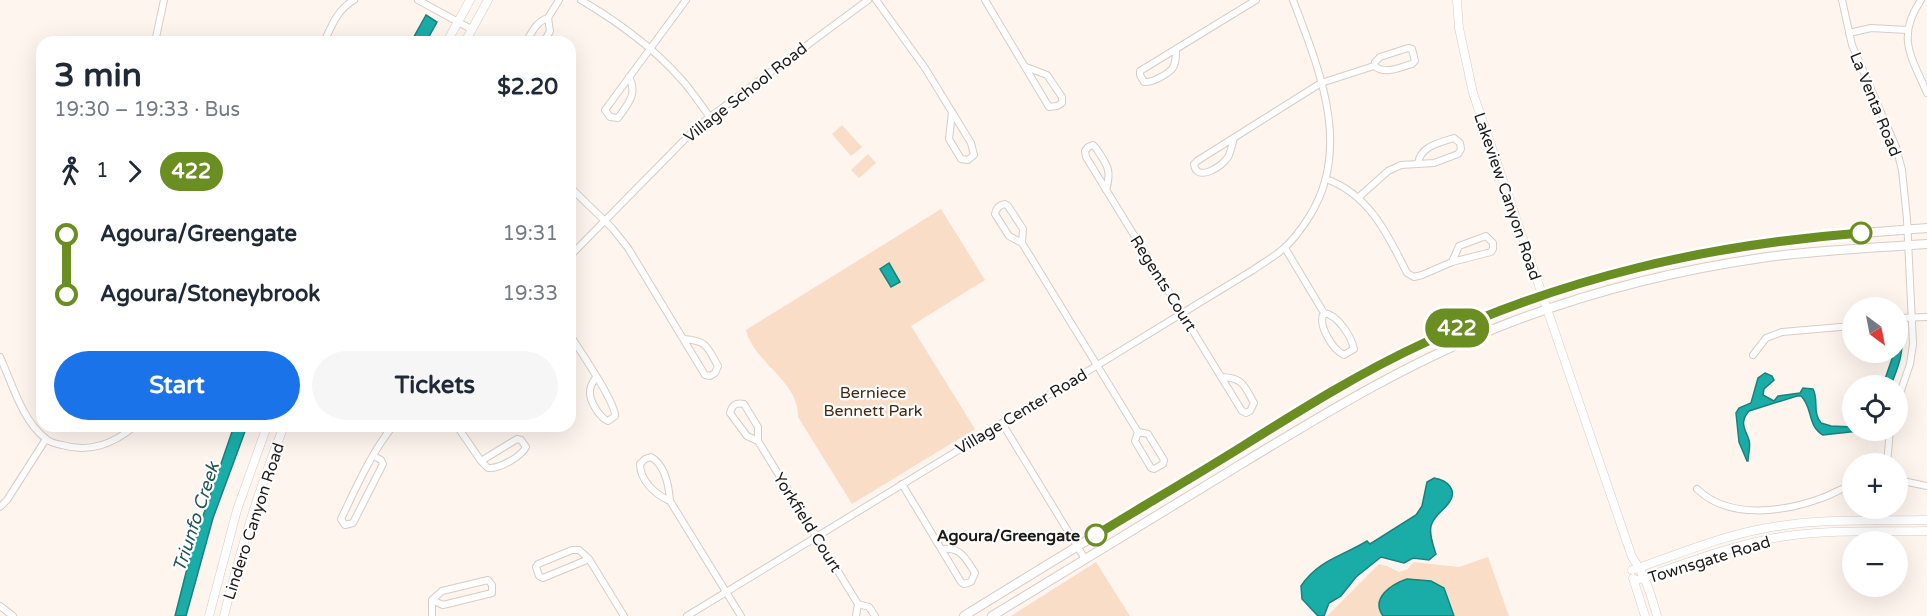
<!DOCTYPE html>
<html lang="en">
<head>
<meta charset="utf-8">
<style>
  :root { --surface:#fff; --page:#f6f6f7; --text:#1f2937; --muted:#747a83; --accent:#1a73e8 }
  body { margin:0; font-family:"Varela Round",sans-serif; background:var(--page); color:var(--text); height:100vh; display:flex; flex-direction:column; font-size:22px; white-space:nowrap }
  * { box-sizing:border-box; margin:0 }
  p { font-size:20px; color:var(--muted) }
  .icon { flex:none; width:33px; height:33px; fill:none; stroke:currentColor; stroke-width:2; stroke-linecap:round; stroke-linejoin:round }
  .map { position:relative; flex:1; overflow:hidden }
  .details { position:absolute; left:36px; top:36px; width:540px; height:396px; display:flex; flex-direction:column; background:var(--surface); border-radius:18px; box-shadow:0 6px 24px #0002 }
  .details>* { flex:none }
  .badge { padding:0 12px; border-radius:20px; font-size:21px; line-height:39px }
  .needle { width:39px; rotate:148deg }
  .buttons { position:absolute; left:1842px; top:297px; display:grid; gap:12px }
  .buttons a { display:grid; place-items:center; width:66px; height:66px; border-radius:50%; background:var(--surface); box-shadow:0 6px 24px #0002; font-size:30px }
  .map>.badge { position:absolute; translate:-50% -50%; box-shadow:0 0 0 3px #fff }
  .legs { display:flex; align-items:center; gap:9px; height:66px; padding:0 18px; font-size:20px }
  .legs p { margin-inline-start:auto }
  .headline { display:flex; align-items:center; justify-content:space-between; height:102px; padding:0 18px }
  h1 { font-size:33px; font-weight:700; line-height:45px }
  .button { display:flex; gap:12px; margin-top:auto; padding:12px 18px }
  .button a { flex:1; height:69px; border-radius:36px; background:var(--accent); color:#fff; font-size:24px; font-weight:700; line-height:69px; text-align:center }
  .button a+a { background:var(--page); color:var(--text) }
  ul { padding:0 18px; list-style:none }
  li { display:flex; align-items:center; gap:21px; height:60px; font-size:22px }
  li i { display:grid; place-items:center; width:9px; height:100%; margin:0 8px; background:currentColor }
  li i::after { content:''; width:15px; height:15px; margin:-8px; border:4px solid; border-radius:50%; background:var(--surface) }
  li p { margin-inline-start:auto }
  li:first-child i { background:linear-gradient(#0000 50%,currentColor 0) }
  li:last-child i { background:linear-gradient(currentColor 50%,#0000 0) }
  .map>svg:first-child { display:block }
  .green { fill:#faddc6 }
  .water { fill:#1aada8; stroke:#1b817c; stroke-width:1.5 }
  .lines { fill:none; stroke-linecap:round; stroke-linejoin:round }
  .minor-casing { stroke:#d6cdc7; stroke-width:8 }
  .tertiary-casing { stroke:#d6cdc7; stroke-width:9 }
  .secondary-casing { stroke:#d6cdc7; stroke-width:10 }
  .minor { stroke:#fff; stroke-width:6 }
  .tertiary { stroke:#fff; stroke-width:8 }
  .secondary { stroke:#fff; stroke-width:8 }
  .line-1-casing { stroke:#fff; stroke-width:14 }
  .line-1 { stroke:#6b8e23; stroke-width:9 }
  .stop-1-dot { fill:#fff; stroke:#6b8e23; stroke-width:3 }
  .labels { text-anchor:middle; stroke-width:4.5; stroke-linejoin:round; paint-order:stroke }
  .street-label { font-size:16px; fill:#1d1a17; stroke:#fff }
  .park-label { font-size:16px; fill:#462910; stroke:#fff }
  .stop-label { font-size:16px; font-weight:bold; fill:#1d1a17; stroke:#fff; text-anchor:end }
  .water-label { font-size:18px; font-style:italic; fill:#215755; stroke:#fff }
</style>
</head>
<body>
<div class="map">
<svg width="1927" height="616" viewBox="0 0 1927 616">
  <rect width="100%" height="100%" fill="#fef5ef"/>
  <g class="green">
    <path d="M 842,125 L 862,147 L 851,156 L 832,134 Z"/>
    <path d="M 868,154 L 876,163 L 859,178 L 851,170 Z"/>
    <path d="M 941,209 L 985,280 L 911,326 L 975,429 L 852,504 L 798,417 C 799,381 753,362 746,330 Z"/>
    <path d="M 1488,557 L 1509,616 L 1327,616 L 1379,564 L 1387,566 L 1399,572 L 1408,569 L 1413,562 L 1459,567 Z"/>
    <path d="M 1096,562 L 1130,616 L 1011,616 Z"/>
  </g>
  <g class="water">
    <path d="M 426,15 L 437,22 L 426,42 L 411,42 Z"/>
    <path d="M 889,263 L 900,282 L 891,287 L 880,269 Z"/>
    <path d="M 1898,331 L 1901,334 C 1905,351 1897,370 1891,385 L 1883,385 L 1894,353 L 1898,352 Z"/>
    <path d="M 1765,373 L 1772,376 L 1774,380 L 1764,389 L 1763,395 L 1774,401 L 1778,396 L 1800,393 L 1803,388 L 1813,389 C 1819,400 1812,412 1821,423 L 1831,426 L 1852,427 L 1852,430 L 1859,431 L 1823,435 C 1807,426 1813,407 1801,396 L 1797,396 L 1749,411 C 1739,422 1745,429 1749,440 C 1751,447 1748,454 1748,461 L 1747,461 L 1739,442 L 1736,413 L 1739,408 L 1751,403 L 1758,378 Z"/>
    <path d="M 234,426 L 247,426 L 213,518 L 186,616 L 175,616 L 193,545 Z"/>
    <path d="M 1434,478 C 1447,480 1459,490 1448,504 C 1442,512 1434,515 1431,526 C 1429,535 1433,545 1436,554 L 1429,560 L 1413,558 L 1404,563 L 1381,557 L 1356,577 L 1341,596 L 1329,603 L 1324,616 L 1318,616 L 1302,599 L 1301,586 C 1318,560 1343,556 1367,541 L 1370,544 L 1416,515 L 1422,506 L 1427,482 Z"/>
    <path d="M 1407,579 L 1431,581 L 1444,588 L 1454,616 L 1383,616 C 1370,598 1392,584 1407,579 Z"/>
  </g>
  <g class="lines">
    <defs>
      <g id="minor">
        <path d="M 418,0 L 471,29"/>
        <path d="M 581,0 C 618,22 653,47 681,79 C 692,91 700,104 710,117"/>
        <path d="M 876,0 L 925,68 L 971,143 L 974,155 L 968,160 L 961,159 L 949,139 L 952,112"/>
        <path d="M 985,0 L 1049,107 L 1057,106 L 1062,103 L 1062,97 L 1047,75 L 1026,67"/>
        <path d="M 1842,0 L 1852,45 L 1896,147 L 1902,170 L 1907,219 L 1913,344 L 1910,364 L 1898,399"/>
        <path d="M 1921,0 C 1896,37 1911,56 1927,93"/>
        <path d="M 1849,33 L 1871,28 L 1907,30"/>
        <path d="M 155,42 L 164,0"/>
        <path d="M 324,42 C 332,25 337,10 354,0"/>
        <path d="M 526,42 C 532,32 537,21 548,18 L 559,0"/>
        <path d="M 544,42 L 550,31 L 548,18"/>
        <path d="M 1176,49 C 1176,56 1176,64 1172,69 C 1166,75 1152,83 1144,82 L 1140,75 L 1140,71 L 1256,0"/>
        <path d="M 629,77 C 638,94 628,104 618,118 L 610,117 L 605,110 C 632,73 659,37 686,0"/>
        <path d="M 1234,138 C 1232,144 1231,152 1228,157 C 1222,167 1196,183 1194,164 L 1197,161 L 1321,83 L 1374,66 C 1386,75 1400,67 1412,64 L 1415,61 L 1412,49 L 1408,48 L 1380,57 L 1375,62 L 1374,66"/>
        <path d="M 1326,179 C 1369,194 1388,235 1407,273 L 1414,277 L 1422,275 L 1452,262 L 1491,252 L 1493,249 L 1493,243 L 1486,236 L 1459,246 L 1452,262"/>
        <path d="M 570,187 L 612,228 L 628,248 L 705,375 L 710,376 L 715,373 L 718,366 C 707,347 708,341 684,339"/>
        <path d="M 1106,190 C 1112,169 1107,165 1096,148 L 1093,145 L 1088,147 L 1085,151 L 1086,157 L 1242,411 L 1246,413 L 1250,411 L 1254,403 C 1244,385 1243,378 1222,377"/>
        <path d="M 1359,197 L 1388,171 L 1401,165 L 1434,163 L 1458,154 L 1461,149 L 1460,143 L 1454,138 C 1439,143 1421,146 1418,163"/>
        <path d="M 1022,243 L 1009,236 L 995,214 C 996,208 999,205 1005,204 L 1008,206 L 1023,229 L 1022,243 L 1138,432 L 1148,434 L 1164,460 L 1163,464 L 1154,469 L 1151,468 L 1135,441 L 1138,432"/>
        <path d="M 1285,248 L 1324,313 C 1338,315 1351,336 1354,349 L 1344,355 C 1332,349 1317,324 1324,313"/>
        <path d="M 570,256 L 698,126 L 868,0"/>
        <path d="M 1898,318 L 1927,317"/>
        <path d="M 570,335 C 579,349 616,403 615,416 L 608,421 C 600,418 589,401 590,391 C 590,386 593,382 596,377"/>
        <path d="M 1753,355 L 1766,338 L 1782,332 L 1852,326"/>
        <path d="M 0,357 C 12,383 22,420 45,438 C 49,442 56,444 62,445 C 90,453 113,444 135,426"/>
        <path d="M 1002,423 L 1085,559"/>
        <path d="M 381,426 L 388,432"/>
        <path d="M 457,426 L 481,461 L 488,468 C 499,469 521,457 526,447 L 521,440 L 517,439 L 481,461"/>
        <path d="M 758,441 L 747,436 L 730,413 C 732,405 736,402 744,404 L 758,427 L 758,441 L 858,604 L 869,607 L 875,616"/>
        <path d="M 374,456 L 381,460 L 383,464 L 353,523 L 345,525 L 341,519 C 356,488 371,453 393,426"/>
        <path d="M 1887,464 L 1890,430"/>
        <path d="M 1898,480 L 1927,486"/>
        <path d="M 902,484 L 961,582 L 964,584 L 971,582 L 975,573 C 966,559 961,547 943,549"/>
        <path d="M 1697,489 C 1729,520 1784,512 1822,498 C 1833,494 1842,488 1852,485"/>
        <path d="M 670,501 C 656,495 640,481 640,464 L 645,459 L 651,457 C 665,465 669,487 670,501 L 741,616"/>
        <path d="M 0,507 L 7,500 L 46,439"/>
        <path d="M 589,559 L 543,578 L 539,576 L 536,567 L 538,564 L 572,550 L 579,550 L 589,559 L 624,616"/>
        <path d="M 432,600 L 443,605 L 492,593 L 492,585 L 488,580 L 442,591 L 432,600 L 432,616"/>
        <path d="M 0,606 L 13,616"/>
        <path d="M 687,616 L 1253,270 C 1263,263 1274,257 1283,249 C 1294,240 1302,228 1309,217 C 1353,148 1319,69 1293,0"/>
        <path d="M 856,616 L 858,604"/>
      </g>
      <g id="tertiary">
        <path d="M 1457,0 L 1459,28 L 1473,93 L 1632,557 C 1645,575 1651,594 1657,616"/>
        <path d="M 447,42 L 470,0"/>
        <path d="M 465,42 L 488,0"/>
        <path d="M 1632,570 C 1677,555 1720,536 1767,528 C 1819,518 1874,521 1927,520"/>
        <path d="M 1633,578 L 1645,616"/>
        <path d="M 1634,581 C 1682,565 1729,546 1780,537 C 1827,529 1879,532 1927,531"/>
        <path d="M 209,616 L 237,510 L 267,426"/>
        <path d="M 224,616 C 240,551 259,488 284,426"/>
      </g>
      <g id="secondary">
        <path d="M 964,616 C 1046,565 1129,515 1213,464 C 1258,437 1302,408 1348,382 C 1433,334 1525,298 1618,272 C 1719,243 1823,236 1927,228"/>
        <path d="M 992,616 C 1072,567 1153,518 1233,469 C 1325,413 1413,359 1514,321 C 1596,290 1682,269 1768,257 C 1821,250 1874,248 1927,244"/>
      </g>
    </defs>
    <use href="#minor" class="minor-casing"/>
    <use href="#tertiary" class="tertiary-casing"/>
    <use href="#secondary" class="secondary-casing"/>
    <use href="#minor" class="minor"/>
    <use href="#tertiary" class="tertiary"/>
    <use href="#secondary" class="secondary"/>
  </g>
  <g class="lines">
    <defs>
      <path id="line-1" d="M 1096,535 C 1145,505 1195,476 1243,446 C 1302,409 1361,372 1424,343 C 1565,277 1707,245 1861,233"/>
    </defs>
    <use href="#line-1" class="line-1-casing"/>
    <use href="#line-1" class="line-1"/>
  </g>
  <g class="stop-1-dot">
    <circle cx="1861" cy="233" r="10"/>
    <circle cx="1096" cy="535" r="10"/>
  </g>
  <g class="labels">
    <g class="street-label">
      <text transform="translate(745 92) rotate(-38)" y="6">Village School Road</text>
      <text transform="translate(1876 104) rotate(68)" y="6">La Venta Road</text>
      <text transform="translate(1508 196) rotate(71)" y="6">Lakeview Canyon Road</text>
      <text transform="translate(1164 283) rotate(58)" y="6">Regents Court</text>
      <text transform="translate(1021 411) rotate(-31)" y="6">Village Center Road</text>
      <text transform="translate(253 521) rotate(-72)" y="6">Lindero Canyon Road</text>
      <text transform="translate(808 522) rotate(58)" y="6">Yorkfield Court</text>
      <text transform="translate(1709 559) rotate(-17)" y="6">Townsgate Road</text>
    </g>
    <g class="park-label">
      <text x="873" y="398">Berniece<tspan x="873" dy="18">Bennett Park</tspan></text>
    </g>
    <g class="stop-label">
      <text x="1080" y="541">Agoura/Greengate</text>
    </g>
    <g class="water-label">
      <text transform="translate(196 517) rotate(-72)" y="6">Triunfo Creek</text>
    </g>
  </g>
</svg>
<div class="buttons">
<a><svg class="needle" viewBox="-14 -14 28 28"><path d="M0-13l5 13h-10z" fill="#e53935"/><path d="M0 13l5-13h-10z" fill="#747a83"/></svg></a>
<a><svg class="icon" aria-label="locate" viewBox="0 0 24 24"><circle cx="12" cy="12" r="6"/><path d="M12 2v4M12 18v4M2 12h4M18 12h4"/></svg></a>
<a>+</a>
<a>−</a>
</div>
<b class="badge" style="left:1457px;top:328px;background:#6b8e23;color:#fff">422</b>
<section class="details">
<div class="headline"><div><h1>3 min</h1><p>19:30 – 19:33 · Bus</p></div><b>$2.20</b></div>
<div class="legs"><svg class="icon" aria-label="walk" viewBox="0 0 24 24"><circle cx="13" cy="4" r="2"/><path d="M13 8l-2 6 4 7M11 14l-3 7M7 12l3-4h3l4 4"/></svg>1<svg class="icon" aria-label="forward" viewBox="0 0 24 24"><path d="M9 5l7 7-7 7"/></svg><b class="badge" style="background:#6b8e23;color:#fff">422</b></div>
<ul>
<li><i style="color:#6b8e23"></i><b>Agoura/Greengate</b><p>19:31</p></li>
<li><i style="color:#6b8e23"></i><b>Agoura/Stoneybrook</b><p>19:33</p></li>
</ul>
<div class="button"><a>Start</a><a>Tickets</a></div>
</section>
</div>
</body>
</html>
